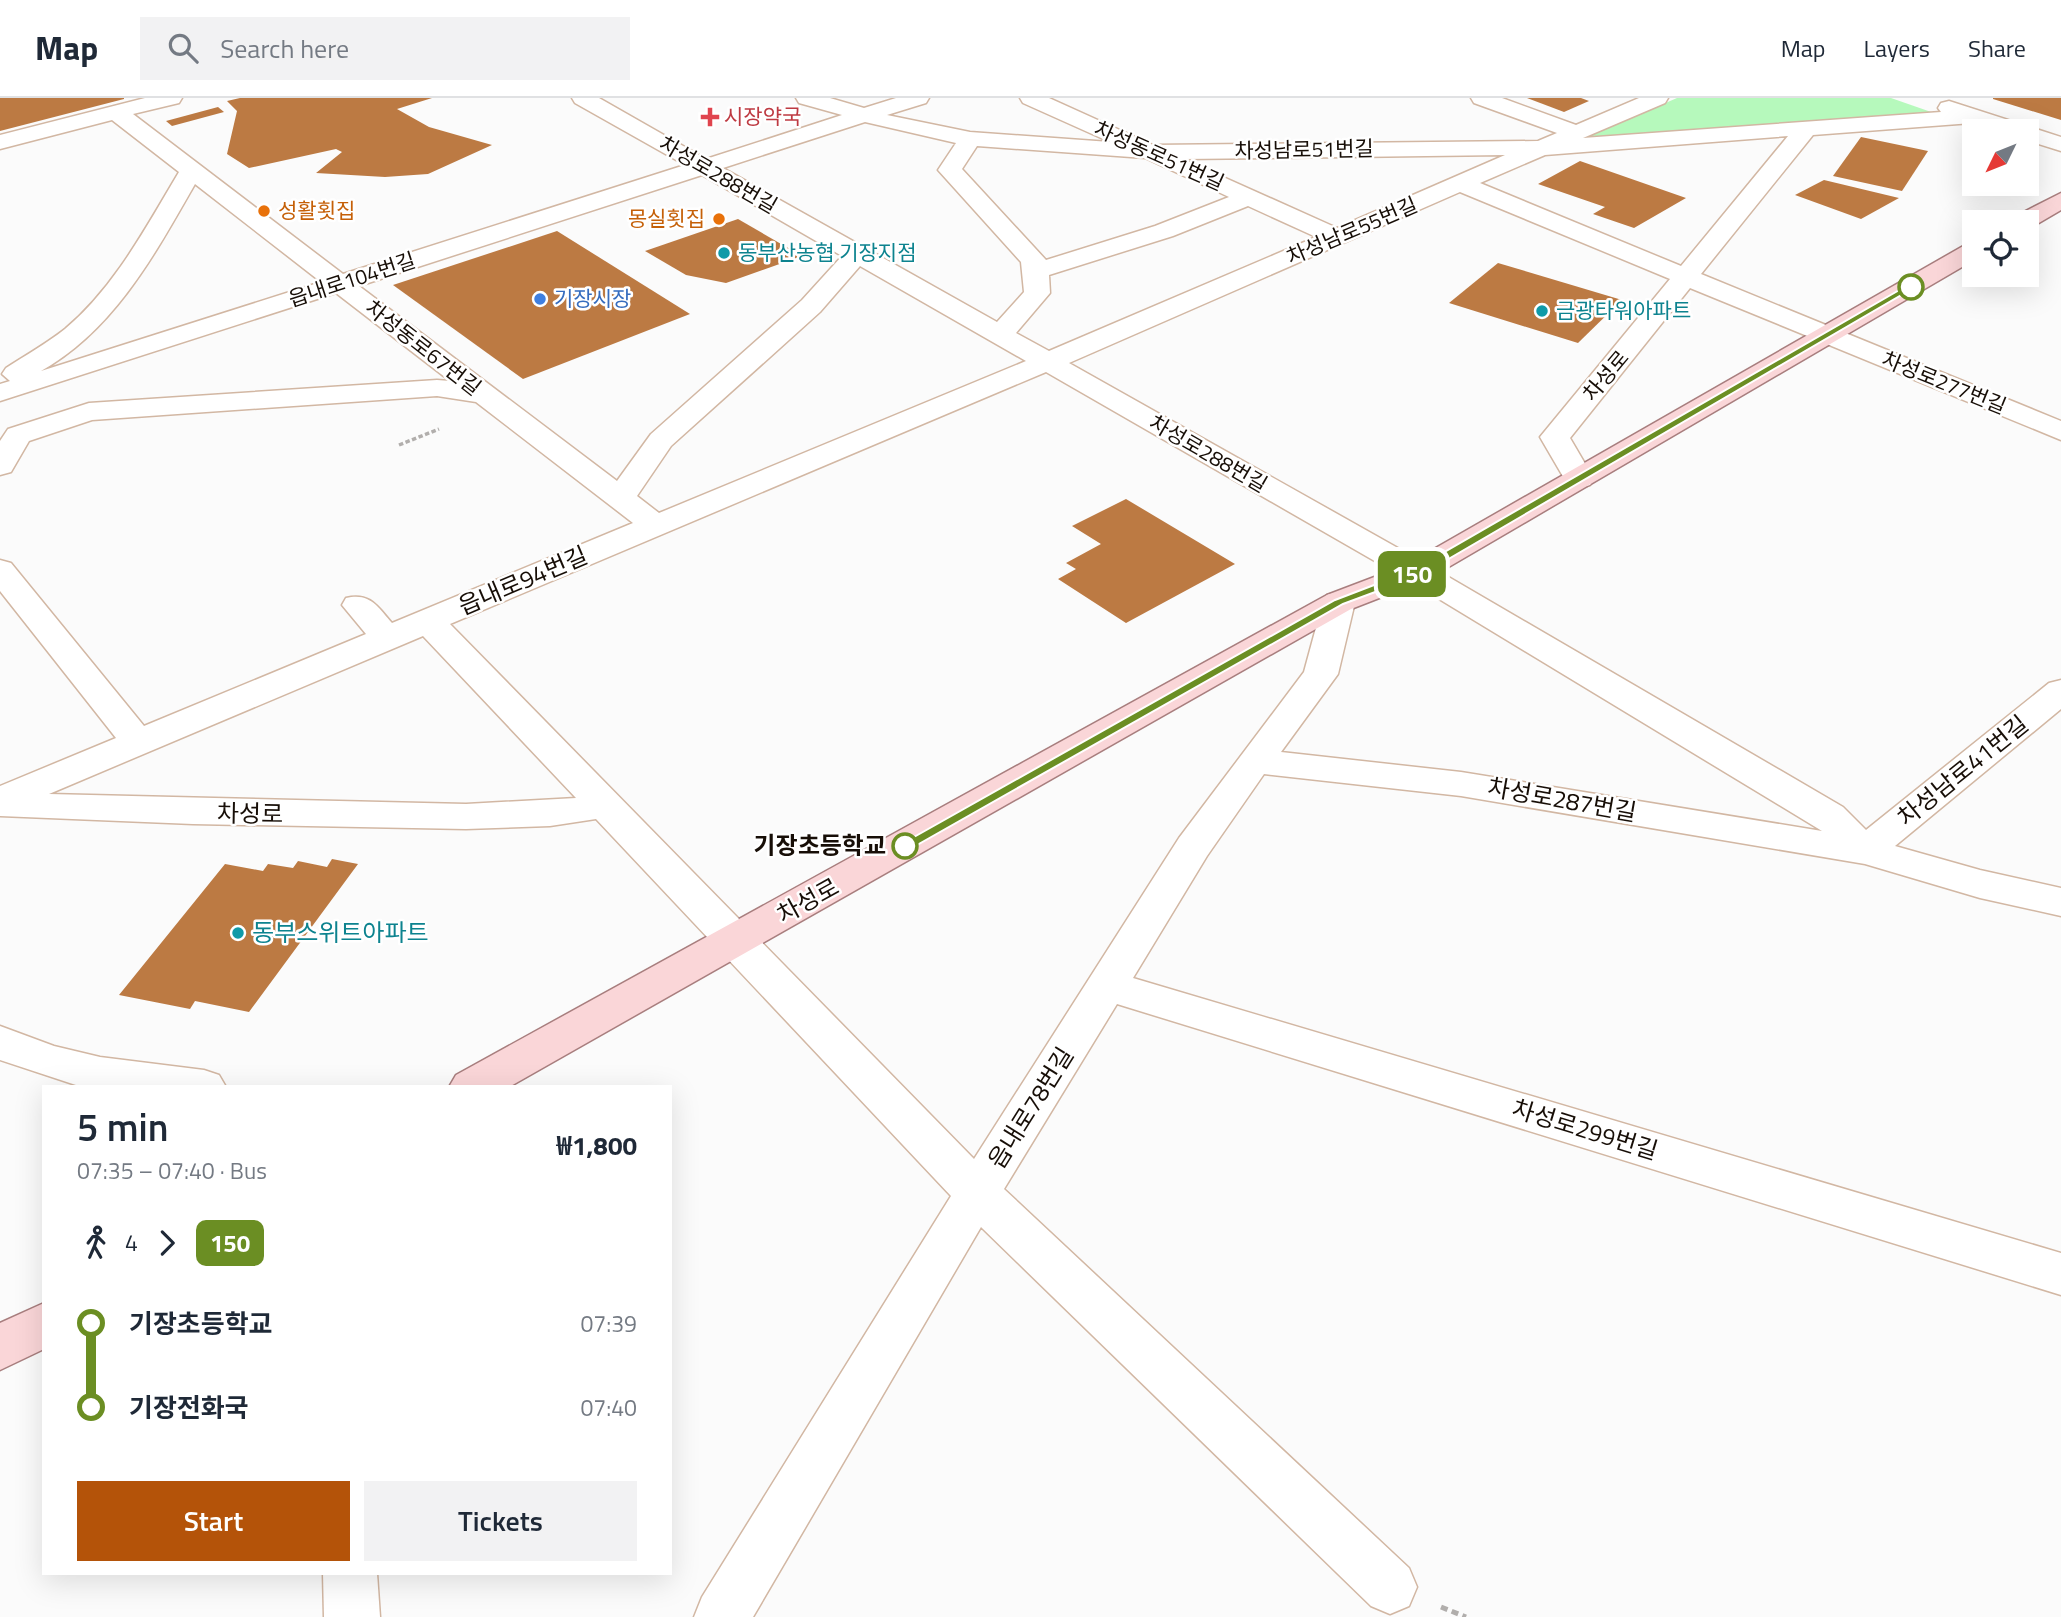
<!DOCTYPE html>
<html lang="en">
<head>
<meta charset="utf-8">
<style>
  :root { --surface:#fff; --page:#f2f2f3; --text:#1f2937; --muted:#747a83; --line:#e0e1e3; --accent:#b45309 }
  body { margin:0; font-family:"Titillium Web","Noto Sans KR",sans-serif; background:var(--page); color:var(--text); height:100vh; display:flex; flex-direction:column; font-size:26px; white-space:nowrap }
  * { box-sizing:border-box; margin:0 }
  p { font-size:23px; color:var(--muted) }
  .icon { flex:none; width:38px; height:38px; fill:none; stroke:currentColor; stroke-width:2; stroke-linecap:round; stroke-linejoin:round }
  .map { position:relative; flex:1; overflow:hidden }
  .panel { position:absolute; left:42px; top:987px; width:630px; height:490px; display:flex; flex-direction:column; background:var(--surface); border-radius:0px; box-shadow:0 7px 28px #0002 }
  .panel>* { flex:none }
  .badge { padding:0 14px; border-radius:10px; font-size:24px; line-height:46px }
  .needle { width:46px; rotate:227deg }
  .controls { position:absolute; left:1962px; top:21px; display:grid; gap:14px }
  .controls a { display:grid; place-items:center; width:77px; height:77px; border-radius:0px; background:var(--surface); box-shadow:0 7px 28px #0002; font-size:35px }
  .map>.badge { position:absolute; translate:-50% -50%; box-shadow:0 0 0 4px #fff }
  .legs { display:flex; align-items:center; gap:10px; height:77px; padding:0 35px; font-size:23px }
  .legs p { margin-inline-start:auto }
  .overview { display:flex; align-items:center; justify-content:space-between; height:119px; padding:0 35px }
  h1 { font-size:38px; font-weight:600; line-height:52px }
  .cta { display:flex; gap:14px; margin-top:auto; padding:14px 35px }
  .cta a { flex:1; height:80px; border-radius:0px; background:var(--accent); color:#fff; font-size:28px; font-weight:600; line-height:80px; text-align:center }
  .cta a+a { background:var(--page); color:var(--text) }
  ul { padding:0 35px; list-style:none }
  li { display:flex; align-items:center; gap:24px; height:84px; font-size:26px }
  li i { display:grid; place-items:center; width:10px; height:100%; margin:0 9px; background:currentColor }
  li i::after { content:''; width:18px; height:18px; margin:-9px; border:5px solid; border-radius:50%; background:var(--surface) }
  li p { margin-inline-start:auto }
  li:first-child i { background:linear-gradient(#0000 50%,currentColor 0) }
  li:last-child i { background:linear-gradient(currentColor 50%,#0000 0) }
  header { display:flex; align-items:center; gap:42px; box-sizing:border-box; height:98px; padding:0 35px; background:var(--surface); border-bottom:2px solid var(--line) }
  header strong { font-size:33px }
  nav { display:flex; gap:38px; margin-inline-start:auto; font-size:24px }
  .search { width:490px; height:63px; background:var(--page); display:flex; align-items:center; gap:18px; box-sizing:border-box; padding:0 24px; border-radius:0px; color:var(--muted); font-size:26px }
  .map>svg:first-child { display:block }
  .green { fill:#b6f9bc }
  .building { fill:#bc7a43 }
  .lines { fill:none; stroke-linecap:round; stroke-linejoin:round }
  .minor-casing { stroke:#d2b7a3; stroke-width:3 }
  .major-casing { stroke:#a87e7e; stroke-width:3 }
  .path-far1 { stroke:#b1aeac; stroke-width:3.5; stroke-dasharray:4.5 2.5; stroke-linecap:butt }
  .path { stroke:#b1aeac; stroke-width:5; stroke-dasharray:7 4.5; stroke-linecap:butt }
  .minor { fill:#fff; fill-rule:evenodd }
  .major { fill:#fad6d8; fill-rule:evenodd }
  .line-1 { fill:#6b8e23; stroke:#fff; stroke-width:2 }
  .health-dot { fill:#e0444e; stroke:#fff; stroke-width:2.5 }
  .food-dot { fill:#e8710a; stroke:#fff; stroke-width:2.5 }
  .culture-dot { fill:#0f9aa8; stroke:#fff; stroke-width:2.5 }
  .stop-1-dot { fill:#fff; stroke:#6b8e23; stroke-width:3.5 }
  .shop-dot { fill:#3f7fe0; stroke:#fff; stroke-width:2.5 }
  .labels { text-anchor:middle; stroke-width:5; stroke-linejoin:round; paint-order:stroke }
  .far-health-label { font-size:21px; fill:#be3a42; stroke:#fff; text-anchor:start }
  .far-street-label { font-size:21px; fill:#170e07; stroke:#fff }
  .far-food-label { font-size:21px; fill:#c56008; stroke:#fff; text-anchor:start }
  .far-culture-label { font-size:21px; fill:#0d838f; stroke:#fff; text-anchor:start }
  .far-shop-label { font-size:21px; fill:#366cbe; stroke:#fff; text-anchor:start }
  .street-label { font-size:24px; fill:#170e07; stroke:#fff }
  .stop-label { font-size:24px; font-weight:bold; fill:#170e07; stroke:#fff; text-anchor:end }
  .culture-label { font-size:24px; fill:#0d838f; stroke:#fff; text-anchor:start }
</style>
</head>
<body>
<header>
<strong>Map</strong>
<div class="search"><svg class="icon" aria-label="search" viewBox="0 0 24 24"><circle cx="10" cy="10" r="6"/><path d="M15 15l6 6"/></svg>Search here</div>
<nav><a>Map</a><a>Layers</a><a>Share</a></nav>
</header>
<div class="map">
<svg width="2061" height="1519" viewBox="0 0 2061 1519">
  <rect width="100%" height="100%" fill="#fbfbfb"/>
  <path class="green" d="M 1677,0 L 1891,0 L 1934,15 L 1595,40 L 1589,38 Z"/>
  <g class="building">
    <path d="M 0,0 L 124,0 L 124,1 L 0,33 Z"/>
    <path d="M 240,0 L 432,0 L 397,11 L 429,29 L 492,47 L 428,76 L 385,79 L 316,75 L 342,54 L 336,51 L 249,70 L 227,56 L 237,13 L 227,3 Z"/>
    <path d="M 1527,0 L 1581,0 L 1589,3 L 1564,14 Z"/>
    <path d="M 2061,0 L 2061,22 L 1993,1 L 1993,0 Z"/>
    <path d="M 218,9 L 224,14 L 172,28 L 166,23 Z"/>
    <path d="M 1861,39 L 1928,53 L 1902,93 L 1833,78 Z"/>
    <path d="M 1580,63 L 1686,100 L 1634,130 L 1593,116 L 1605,109 L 1538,86 Z"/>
    <path d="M 1824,82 L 1899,100 L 1861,121 L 1795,97 Z"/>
    <path d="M 738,121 L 802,158 L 726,185 L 686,177 L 645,153 Z"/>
    <path d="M 557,133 L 690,216 L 523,281 L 393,187 Z"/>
    <path d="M 1498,165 L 1622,202 L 1578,245 L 1449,205 Z"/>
    <path d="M 1126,401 L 1235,466 L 1126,525 L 1058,481 L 1076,471 L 1066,465 L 1101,446 L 1072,428 Z"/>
    <path d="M 332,761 L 358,766 L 249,914 L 195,903 L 190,911 L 119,897 L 225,766 L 263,773 L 268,766 L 293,770 L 298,763 L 327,769 Z"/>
  </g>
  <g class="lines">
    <defs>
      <g id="minor">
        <path d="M 145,0 L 182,0 L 179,5 L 133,16 L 343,176 L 685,67 L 575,5 L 572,0 L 599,0 L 706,61 L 842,17 L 799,5 L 796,0 L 830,0 L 864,10 L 896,0 L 929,0 L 926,5 L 887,17 L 970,34 L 1110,44 L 1023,5 L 1020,0 L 1049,0 L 1153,47 L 1538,43 L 1557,35 L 1474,5 L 1471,0 L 1502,0 L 1576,27 L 1639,0 L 1668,0 L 1665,5 L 1583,40 L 1941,14 L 1938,10 L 1941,5 L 1949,3 L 2061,39 L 2061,53 L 2026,42 L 2026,33 L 1999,33 L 1972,25 L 1813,37 L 1701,176 L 2061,323 L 2061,342 L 1690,190 L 1570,340 L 1594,381 L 1590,387 L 1579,390 L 1568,387 L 1540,339 L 1670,181 L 1460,94 L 1069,265 L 1428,467 L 1843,709 L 1866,732 L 2049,585 L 2061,582 L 2061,611 L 1895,748 L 1980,772 L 2061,790 L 2061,818 L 1980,800 L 1865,766 L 1461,698 L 1264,676 L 1207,758 L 1133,880 L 2061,1155 L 2061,1197 L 1117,906 L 1004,1091 L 1409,1470 L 1417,1489 L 1409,1508 L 1390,1516 L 1371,1508 L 981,1129 L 753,1519 L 694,1519 L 702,1499 L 951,1098 L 596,721 L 550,728 L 466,731 L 193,726 L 0,718 L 0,688 L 116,640 L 0,493 L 0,462 L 11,465 L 144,628 L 366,536 L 342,507 L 346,500 C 370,494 378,509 392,525 L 633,425 L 476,304 L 437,298 L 92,322 L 29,343 L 11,374 L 0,377 L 0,343 L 8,331 L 89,305 L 437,282 L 450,283 L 336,195 L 0,303 L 0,286 L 10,283 L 2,276 L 6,270 C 26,257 46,246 65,231 C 115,189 146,129 179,74 L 112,22 L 0,51 L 0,37 ZM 865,24 L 956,45 L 938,72 L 1021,164 L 1024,194 L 997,224 L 723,70 ZM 1788,38 L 1681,168 L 1480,85 L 1545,57 ZM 977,48 L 1145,60 L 1229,99 L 1155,128 L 1046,162 L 962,71 ZM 1505,57 L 1337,130 L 1183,61 ZM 702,77 L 842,158 L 802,202 L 651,336 L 617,383 L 359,188 ZM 195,86 L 321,184 L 41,273 C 114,232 155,156 195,86 ZM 1248,108 L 1316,139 L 1049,253 L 1016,235 L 1050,195 L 1049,177 L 1173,138 ZM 860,168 L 1026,263 L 659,415 L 637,398 L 671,348 L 820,214 ZM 1046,274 L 1406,481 L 1822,733 L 1461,674 L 1281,654 L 1338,576 L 1355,504 L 1351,497 L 1339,494 L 1327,497 L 1323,504 L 1304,574 L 1179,740 L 974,1061 L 450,526 ZM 423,538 L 576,700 L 466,706 L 49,696 Z"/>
        <path d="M 0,928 L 54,948 L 100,959 L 204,972 L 219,977 L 226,989 L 82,989 L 0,962 Z"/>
        <path d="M 323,1475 L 377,1475 L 380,1519 L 324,1519 Z"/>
      </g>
      <g id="major">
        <path d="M 2061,95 L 2061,112 L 2032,129 L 2026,130 L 2026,124 L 2011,124 L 2014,119 Z"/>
        <path d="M 1974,145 L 1974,162 L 1428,481 L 1351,511 L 509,989 L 449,989 L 456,977 L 1327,497 L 1406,467 L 1965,147 Z"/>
        <path d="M 44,1205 L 44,1251 L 0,1272 L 0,1225 Z"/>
      </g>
    </defs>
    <use href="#minor" class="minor-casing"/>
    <use href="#major" class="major-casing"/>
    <path class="path-far1" d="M 399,347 L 439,331"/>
    <path class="path" d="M 1441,1509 L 1466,1519"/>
    <use href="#minor" class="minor"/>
    <use href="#major" class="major"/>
  </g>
  <path class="line-1" d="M 1908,187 L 1915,189 L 1421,477 L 1343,506 L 910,751 L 900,751 L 898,748 L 1335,502 L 1413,472 Z"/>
  <path class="health-dot" d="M706.5 8.5h7v7h7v7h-7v7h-7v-7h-7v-7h7z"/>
  <g class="food-dot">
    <circle cx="264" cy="113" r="7"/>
    <circle cx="719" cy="121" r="7"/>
  </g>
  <g class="culture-dot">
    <circle cx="724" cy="155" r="7"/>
    <circle cx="1542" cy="213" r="7"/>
    <circle cx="238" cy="835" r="7"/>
  </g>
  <g class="stop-1-dot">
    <circle cx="1911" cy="189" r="12"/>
    <circle cx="905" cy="748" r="12"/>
  </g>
  <circle class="shop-dot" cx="540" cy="201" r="7"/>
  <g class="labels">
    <g class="far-health-label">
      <text x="724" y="26">시장약국</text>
    </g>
    <g class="far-street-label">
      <text transform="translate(1304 52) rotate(-1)" y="7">차성남로51번길</text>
      <text transform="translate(1159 58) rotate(24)" y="7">차성동로51번길</text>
      <text transform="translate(718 77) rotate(30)" y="7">차성로288번길</text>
      <text transform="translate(1352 133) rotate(-23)" y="7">차성남로55번길</text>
      <text transform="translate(352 182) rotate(-18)" y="7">읍내로104번길</text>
      <text transform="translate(423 250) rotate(38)" y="7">차성동로67번길</text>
      <text transform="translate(1606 278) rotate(-50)" y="7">차성로</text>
      <text transform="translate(1944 285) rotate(22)" y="7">차성로277번길</text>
      <text transform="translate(1208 356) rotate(30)" y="7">차성로288번길</text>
    </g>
    <g class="far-food-label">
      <text x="278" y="120">성활횟집</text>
      <text x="705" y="128" text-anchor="end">몽실횟집</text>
    </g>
    <g class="far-culture-label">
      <text x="738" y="162">동부산농협 기장지점</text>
      <text x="1556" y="220">금광타워아파트</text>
    </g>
    <g class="far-shop-label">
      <text x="554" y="208">기장시장</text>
    </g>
    <g class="street-label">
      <text transform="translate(523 483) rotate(-23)" y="8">읍내로94번길</text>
      <text transform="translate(1963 673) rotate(-39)" y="8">차성남로41번길</text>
      <text transform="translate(1562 702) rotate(10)" y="8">차성로287번길</text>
      <text transform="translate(250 716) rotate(1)" y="8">차성로</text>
      <text transform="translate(808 803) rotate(-29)" y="8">차성로</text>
      <text transform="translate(1031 1010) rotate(-58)" y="8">읍내로78번길</text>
      <text transform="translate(1585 1032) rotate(17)" y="8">차성로299번길</text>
    </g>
    <g class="stop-label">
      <text x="886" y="756">기장초등학교</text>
    </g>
    <g class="culture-label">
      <text x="252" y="843">동부스위트아파트</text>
    </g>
  </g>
</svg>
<div class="controls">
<a><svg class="needle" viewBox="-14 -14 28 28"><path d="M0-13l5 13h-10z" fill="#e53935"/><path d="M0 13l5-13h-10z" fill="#747a83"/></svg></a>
<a><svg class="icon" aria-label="locate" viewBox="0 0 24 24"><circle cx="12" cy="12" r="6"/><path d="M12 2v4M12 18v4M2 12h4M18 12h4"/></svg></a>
</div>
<b class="badge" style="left:1412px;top:476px;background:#6b8e23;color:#fff">150</b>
<section class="panel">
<div class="overview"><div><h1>5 min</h1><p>07:35 – 07:40 · Bus</p></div><b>₩1,800</b></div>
<div class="legs"><svg class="icon" aria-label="walk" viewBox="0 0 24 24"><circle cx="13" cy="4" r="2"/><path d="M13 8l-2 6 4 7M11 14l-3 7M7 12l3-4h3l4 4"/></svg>4<svg class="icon" aria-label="forward" viewBox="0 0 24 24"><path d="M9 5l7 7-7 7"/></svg><b class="badge" style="background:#6b8e23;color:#fff">150</b></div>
<ul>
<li><i style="color:#6b8e23"></i><b>기장초등학교</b><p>07:39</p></li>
<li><i style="color:#6b8e23"></i><b>기장전화국</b><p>07:40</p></li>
</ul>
<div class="cta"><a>Start</a><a>Tickets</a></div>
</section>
</div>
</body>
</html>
